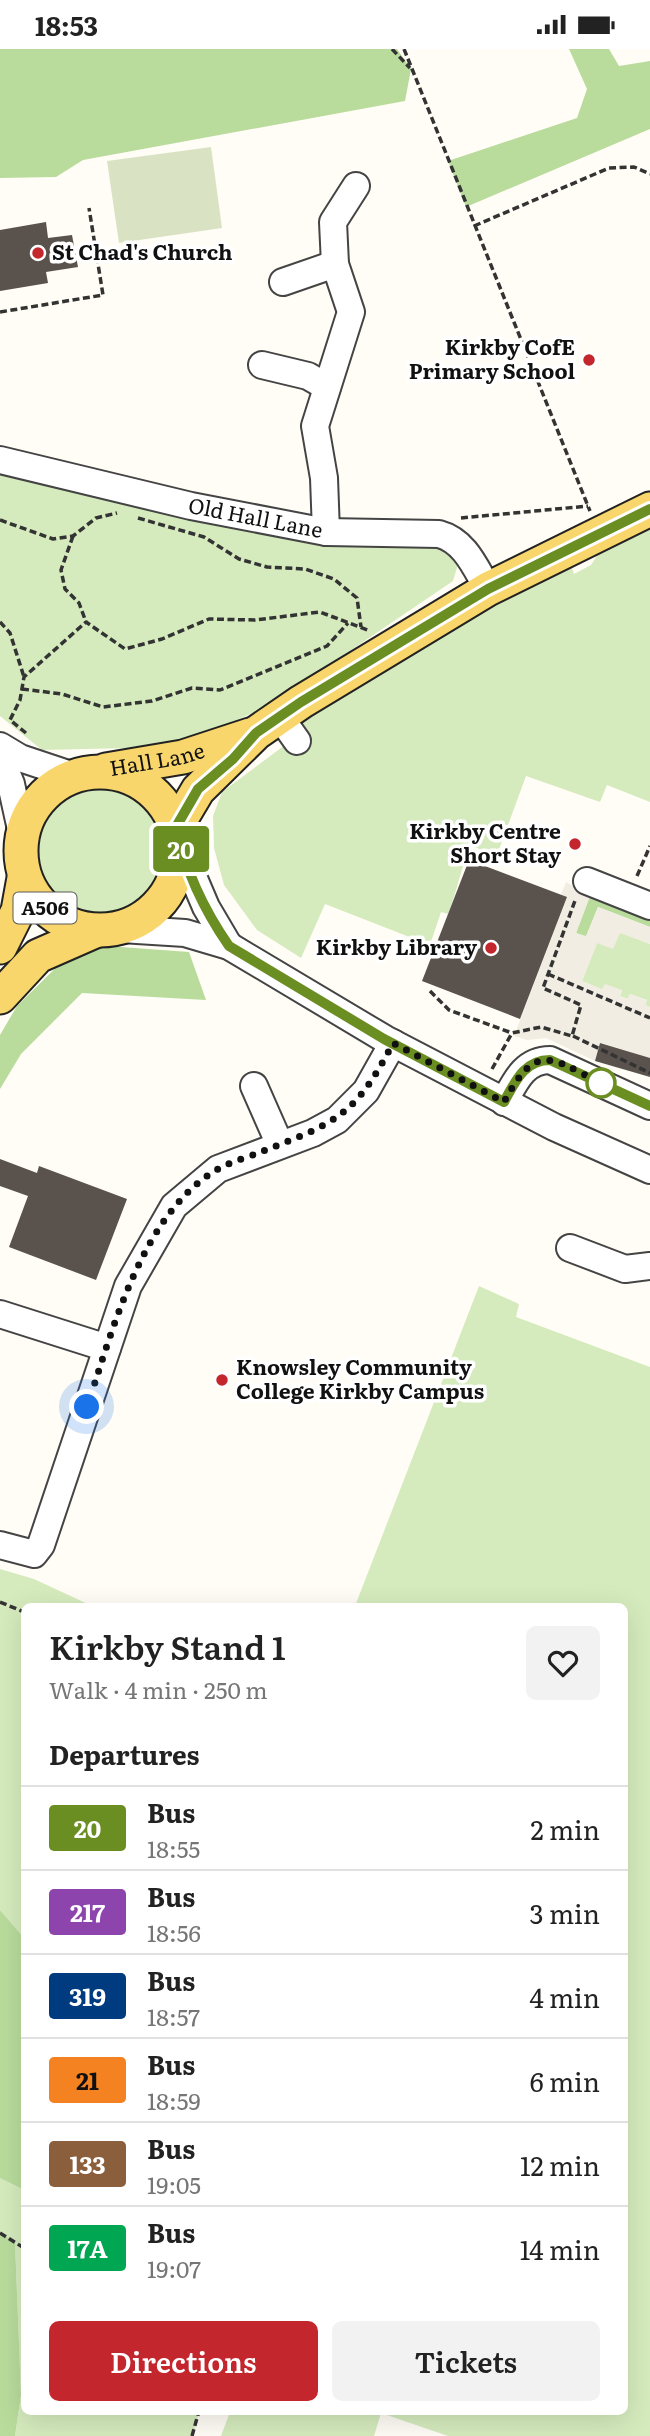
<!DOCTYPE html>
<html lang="en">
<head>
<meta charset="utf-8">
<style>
  :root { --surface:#fff; --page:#f2f2f2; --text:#222; --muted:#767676; --line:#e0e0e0; --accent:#c4262e }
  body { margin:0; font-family:Literata,serif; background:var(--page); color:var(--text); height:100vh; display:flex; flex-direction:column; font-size:26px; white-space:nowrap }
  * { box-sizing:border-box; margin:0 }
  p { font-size:23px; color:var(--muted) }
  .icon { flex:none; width:38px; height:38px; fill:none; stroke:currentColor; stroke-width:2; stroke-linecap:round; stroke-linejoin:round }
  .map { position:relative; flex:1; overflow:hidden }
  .drawer { position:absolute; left:21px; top:1554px; width:607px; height:812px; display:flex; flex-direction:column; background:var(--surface); border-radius:10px; box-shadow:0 7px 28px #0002 }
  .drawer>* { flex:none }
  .badge { padding:0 14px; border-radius:5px; font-size:24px; line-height:46px }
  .you { position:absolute; width:35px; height:35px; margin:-18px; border:5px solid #fff; border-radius:50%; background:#1a73e8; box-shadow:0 0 0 10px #1a73e833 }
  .map>.badge { position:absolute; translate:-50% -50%; box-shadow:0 0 0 4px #fff }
  h2 { padding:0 28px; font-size:26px; line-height:63px }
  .round { display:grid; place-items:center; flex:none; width:74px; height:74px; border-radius:10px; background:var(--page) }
  .headline { display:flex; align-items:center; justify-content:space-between; height:119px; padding:0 28px }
  h1 { font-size:33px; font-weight:600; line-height:52px }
  .action { display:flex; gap:14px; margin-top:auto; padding:14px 28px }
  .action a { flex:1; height:80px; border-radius:10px; background:var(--accent); color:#fff; font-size:28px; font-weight:600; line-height:80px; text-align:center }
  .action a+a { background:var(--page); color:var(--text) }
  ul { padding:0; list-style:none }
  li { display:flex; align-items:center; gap:21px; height:84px; padding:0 28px; border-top:2px solid var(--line) }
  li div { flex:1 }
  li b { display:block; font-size:26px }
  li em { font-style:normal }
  li .badge { min-width:77px; font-weight:700; text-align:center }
  .status { display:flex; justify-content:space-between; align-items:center; height:49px; padding:0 35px; background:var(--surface); direction:ltr }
  .status svg { height:19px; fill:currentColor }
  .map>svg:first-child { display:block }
  .green { fill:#d5ebbd }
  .forest { fill:#b9dc9c }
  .cemetery { fill:#d9e3c4 }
  .plaza { fill:#f1ede2 }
  .building { fill:#5a524d }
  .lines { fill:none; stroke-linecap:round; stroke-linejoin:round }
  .minor-casing { stroke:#444; stroke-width:30 }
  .major-casing { stroke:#222; stroke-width:37 }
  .path { stroke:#333; stroke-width:3.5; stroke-dasharray:7 3.5; stroke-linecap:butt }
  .minor { stroke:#fff; stroke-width:26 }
  .major { stroke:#f9d66b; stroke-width:33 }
  .line-casing { stroke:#fff; stroke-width:16 }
  .line { stroke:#6b8e23; stroke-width:10 }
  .walk { stroke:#111; stroke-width:7; stroke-dasharray:0 12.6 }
  .poi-dot { fill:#c4262e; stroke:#fff; stroke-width:2.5 }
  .stop-dot { fill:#fff; stroke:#6b8e23; stroke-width:3.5 }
  .labels { text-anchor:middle; stroke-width:7; stroke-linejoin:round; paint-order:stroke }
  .shield { fill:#fff; stroke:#585858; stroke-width:2 }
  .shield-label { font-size:19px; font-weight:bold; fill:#111 }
  .poi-label { font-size:21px; font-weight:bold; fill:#111; stroke:#fff; text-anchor:end }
  .street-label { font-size:21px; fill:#111; stroke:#fff }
</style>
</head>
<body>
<div class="status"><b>18:53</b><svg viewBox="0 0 49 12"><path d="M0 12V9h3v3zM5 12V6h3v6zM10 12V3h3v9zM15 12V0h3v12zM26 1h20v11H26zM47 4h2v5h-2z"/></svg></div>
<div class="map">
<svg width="650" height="2387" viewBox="0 0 650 2387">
  <rect width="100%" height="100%" fill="#fffdf5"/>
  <g class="green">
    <path d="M 0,415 L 444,491 L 460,508 L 453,532 L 270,656 L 186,694 L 130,699 L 42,701 L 0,667 Z"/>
    <path d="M 650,475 L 650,753 L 607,736 L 600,753 L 526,727 L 497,806 L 471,797 C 460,820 458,840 448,865 L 441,863 L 430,896 L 325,855 L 301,909 L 257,881 L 224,836 L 214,799 L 213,767 L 222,743 L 289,693 L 299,672 L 405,603 L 570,513 L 574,525 L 591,516 L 604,496 Z"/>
    <circle cx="102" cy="801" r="64"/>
    <path d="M 620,883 L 650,895 L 650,958 L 645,956 L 647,951 L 630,945 L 628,950 L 620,947 L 622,942 L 603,941 L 582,932 L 597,894 Z"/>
    <path d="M 479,1237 L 519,1255 L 516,1268 L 650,1318 L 650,2387 L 448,2387 L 381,2364 L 374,2387 L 221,2387 L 230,2363 L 625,2362 L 625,1558 L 355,1557 Z"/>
    <path d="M 0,1520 L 34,1530 L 92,1557 L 24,1558 L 24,1889 L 0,1861 Z"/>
    <path d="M 0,2129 L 24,2141 L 24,2362 L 199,2363 L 193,2387 L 15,2387 L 21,2346 L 15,2193 L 0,2184 Z"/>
  </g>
  <g class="forest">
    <path d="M 0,0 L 397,0 L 411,20 L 405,52 L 83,111 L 56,128 L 0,129 Z"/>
    <path d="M 569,0 L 609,0 L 619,17 L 650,12 L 650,80 L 466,158 L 448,112 L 577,69 L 587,40 Z"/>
    <path d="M 590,847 L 650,871 L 650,878 L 598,858 L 586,888 L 576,884 Z"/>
    <path d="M 80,895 L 189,903 L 206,951 L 82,944 L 21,1005 L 0,1040 L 0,986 L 17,957 Z"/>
    <path d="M 0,1861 L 24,1889 L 24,2141 L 0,2129 Z"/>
    <path d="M 0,2184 L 15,2193 L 21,2346 L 15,2387 L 0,2387 Z"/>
  </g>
  <path class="cemetery" d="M 211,98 L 222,179 L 119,194 L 107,112 Z"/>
  <path class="plaza" d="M 566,833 L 590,847 L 576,884 L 586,887 L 598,858 L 650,878 L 650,895 L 620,884 L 613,900 L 597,894 L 582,932 L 602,940 L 605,935 L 622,941 L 620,947 L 627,950 L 630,945 L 647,951 L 645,956 L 650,958 L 650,1018 L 631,1003 L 601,994 L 595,1012 L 546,989 L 527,991 L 514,987 L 567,849 L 561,846 Z"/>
  <g class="building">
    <path d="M 46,173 L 48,189 L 72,186 L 78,218 L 46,223 L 48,234 L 0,242 L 0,181 Z"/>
    <path d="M 469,811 L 567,848 L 520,970 L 422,932 Z"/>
    <path d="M 600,994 L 650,1009 L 650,1028 L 595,1012 Z"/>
    <path d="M 0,1110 L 37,1124 L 39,1117 L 127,1150 L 96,1231 L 9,1198 L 28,1147 L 0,1137 Z"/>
  </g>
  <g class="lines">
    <defs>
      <g id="minor">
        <path d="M 283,233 L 335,215"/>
        <path d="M 262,316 L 308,327 L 327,338"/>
        <path id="s1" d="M 0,411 L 191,457 L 326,483 L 439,485 C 465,492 475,518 488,540"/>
        <path d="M 326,483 L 324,429 L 315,377 L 351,263 L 335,215 L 333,173 L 356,137"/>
        <path d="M 280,668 L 297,692"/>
        <path d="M 0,697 L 20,709 L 74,727"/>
        <path d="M 0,708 L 11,735 L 22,785"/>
        <path d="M 180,797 L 206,858 L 229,897"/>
        <path d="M 587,832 L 650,857"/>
        <path d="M 121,880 L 185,884 L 229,897 L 385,990 L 554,1078 L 650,1121"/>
        <path d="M 254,1037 L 280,1096"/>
        <path d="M 504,1053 C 515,1033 524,1011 550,1011 L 650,1057"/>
        <path d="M 570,1199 L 625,1220 L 650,1217"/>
        <path d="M 0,1265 L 107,1299"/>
        <path d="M 0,1496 L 34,1505 L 41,1496 L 128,1237 L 174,1157 L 218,1120 L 313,1084 L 337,1071 L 366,1042 L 393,994"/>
      </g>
      <g id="major">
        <path id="s2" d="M 106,721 L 183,708 L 250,686"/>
        <circle cx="100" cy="802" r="79"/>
        <path d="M 176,778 L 198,741 L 256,684 L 301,653 L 488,540 L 650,460"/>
        <path d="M 0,898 L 18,862 L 24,829"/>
        <path d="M 0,948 L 38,907 L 95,882"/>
      </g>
    </defs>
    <use href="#minor" class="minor-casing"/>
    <use href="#major" class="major-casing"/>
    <g class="path">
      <path d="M 392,0 L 410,19"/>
      <path d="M 404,0 L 590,462"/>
      <path d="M 474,177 L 609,119 L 634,118 L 650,125"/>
      <path d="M 0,263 L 103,246 L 89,159"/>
      <path d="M 138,469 L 204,488 L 239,510 L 267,518 L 305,520 L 334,530 L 357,549 L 361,578"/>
      <path d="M 461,469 L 588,457"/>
      <path d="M 0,471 L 53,490 L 73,487 L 96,469 L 117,464"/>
      <path d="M 73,487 L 61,521 L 65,540 L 79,554 L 86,573"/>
      <path d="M 0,573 L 10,584 L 24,628"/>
      <path d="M 22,640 L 62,645 L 103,658 L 152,652 L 192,639 L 220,641 L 327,597 L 348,574"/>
      <path d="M 26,684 L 10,671 L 20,651 L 24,628 L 86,573 L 125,600 L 162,590 L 209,570 L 255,571 L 320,563 L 370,582"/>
      <path d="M 637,827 L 650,797"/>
      <path d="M 548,925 L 650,969"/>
      <path d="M 430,942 L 449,961 L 512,984"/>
      <path d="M 573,987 L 650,1024"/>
      <path d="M 492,1020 L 512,984 L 541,978 L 572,987 L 581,956 L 543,939 L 576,849"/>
      <path d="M 0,1553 L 24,1563"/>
      <path d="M 0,2184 L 24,2199"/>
      <path d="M 192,2387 L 199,2362"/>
    </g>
    <use href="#minor" class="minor"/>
    <use href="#major" class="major"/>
  </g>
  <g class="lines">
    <defs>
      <path id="line" d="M 650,460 L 488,540 L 301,653 L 256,684 L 233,710 L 198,740 L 176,778 C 185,820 204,861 229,897 L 384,990 L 504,1053 C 515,1033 524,1011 550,1011 L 650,1057"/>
    </defs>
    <use href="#line" class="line-casing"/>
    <use href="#line" class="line"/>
    <path class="walk" d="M 87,1358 C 113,1280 142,1164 218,1120 C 232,1112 249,1108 263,1102 C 336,1074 356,1066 393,994 L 504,1053 C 536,993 549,1008 601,1034"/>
  </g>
  <g class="poi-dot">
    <circle cx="38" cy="204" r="7"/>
    <circle cx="589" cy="311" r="7"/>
    <circle cx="575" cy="795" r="7"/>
    <circle cx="491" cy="899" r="7"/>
    <circle cx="222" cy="1331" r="7"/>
  </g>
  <circle class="stop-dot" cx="601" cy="1034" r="14"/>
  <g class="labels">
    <rect class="shield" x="13.5" y="843.5" width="63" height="31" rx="5"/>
    <g class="shield-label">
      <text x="45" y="866">A506</text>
    </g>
    <g class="poi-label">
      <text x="52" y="211" text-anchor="start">St Chad's Church</text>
      <text x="575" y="306">Kirkby CofE<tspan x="575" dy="24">Primary School</tspan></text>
      <text x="561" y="790">Kirkby Centre<tspan x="561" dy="24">Short Stay</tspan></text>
      <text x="477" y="906">Kirkby Library</text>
      <text x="236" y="1326" text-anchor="start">Knowsley Community<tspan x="236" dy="24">College Kirkby Campus</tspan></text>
    </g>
    <g class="street-label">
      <text dy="7" stroke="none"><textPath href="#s1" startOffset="262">Old Hall Lane</textPath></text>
      <text dy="7" stroke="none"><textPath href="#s2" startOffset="52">Hall Lane</textPath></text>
    </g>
  </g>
</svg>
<div class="you" style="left:87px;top:1358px"></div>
<b class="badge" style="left:181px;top:800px;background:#6b8e23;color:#fff">20</b>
<section class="drawer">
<div class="headline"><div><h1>Kirkby Stand 1</h1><p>Walk · 4 min · 250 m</p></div><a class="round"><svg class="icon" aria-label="heart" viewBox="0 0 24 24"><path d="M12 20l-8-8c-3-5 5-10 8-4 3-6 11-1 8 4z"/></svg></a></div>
<h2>Departures</h2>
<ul>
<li><span class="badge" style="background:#6b8e23;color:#fff">20</span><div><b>Bus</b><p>18:55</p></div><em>2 min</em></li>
<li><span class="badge" style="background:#8e44ad;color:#fff">217</span><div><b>Bus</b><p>18:56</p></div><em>3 min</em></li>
<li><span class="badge" style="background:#003b80;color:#fff">319</span><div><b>Bus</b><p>18:57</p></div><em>4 min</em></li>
<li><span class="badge" style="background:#f58220;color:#111">21</span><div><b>Bus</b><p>18:59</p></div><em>6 min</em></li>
<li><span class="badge" style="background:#8b5e3c;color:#fff">133</span><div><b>Bus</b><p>19:05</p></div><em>12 min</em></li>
<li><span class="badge" style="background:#00a651;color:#fff">17A</span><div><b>Bus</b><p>19:07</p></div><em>14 min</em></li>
</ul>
<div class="action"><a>Directions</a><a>Tickets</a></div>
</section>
</div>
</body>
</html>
